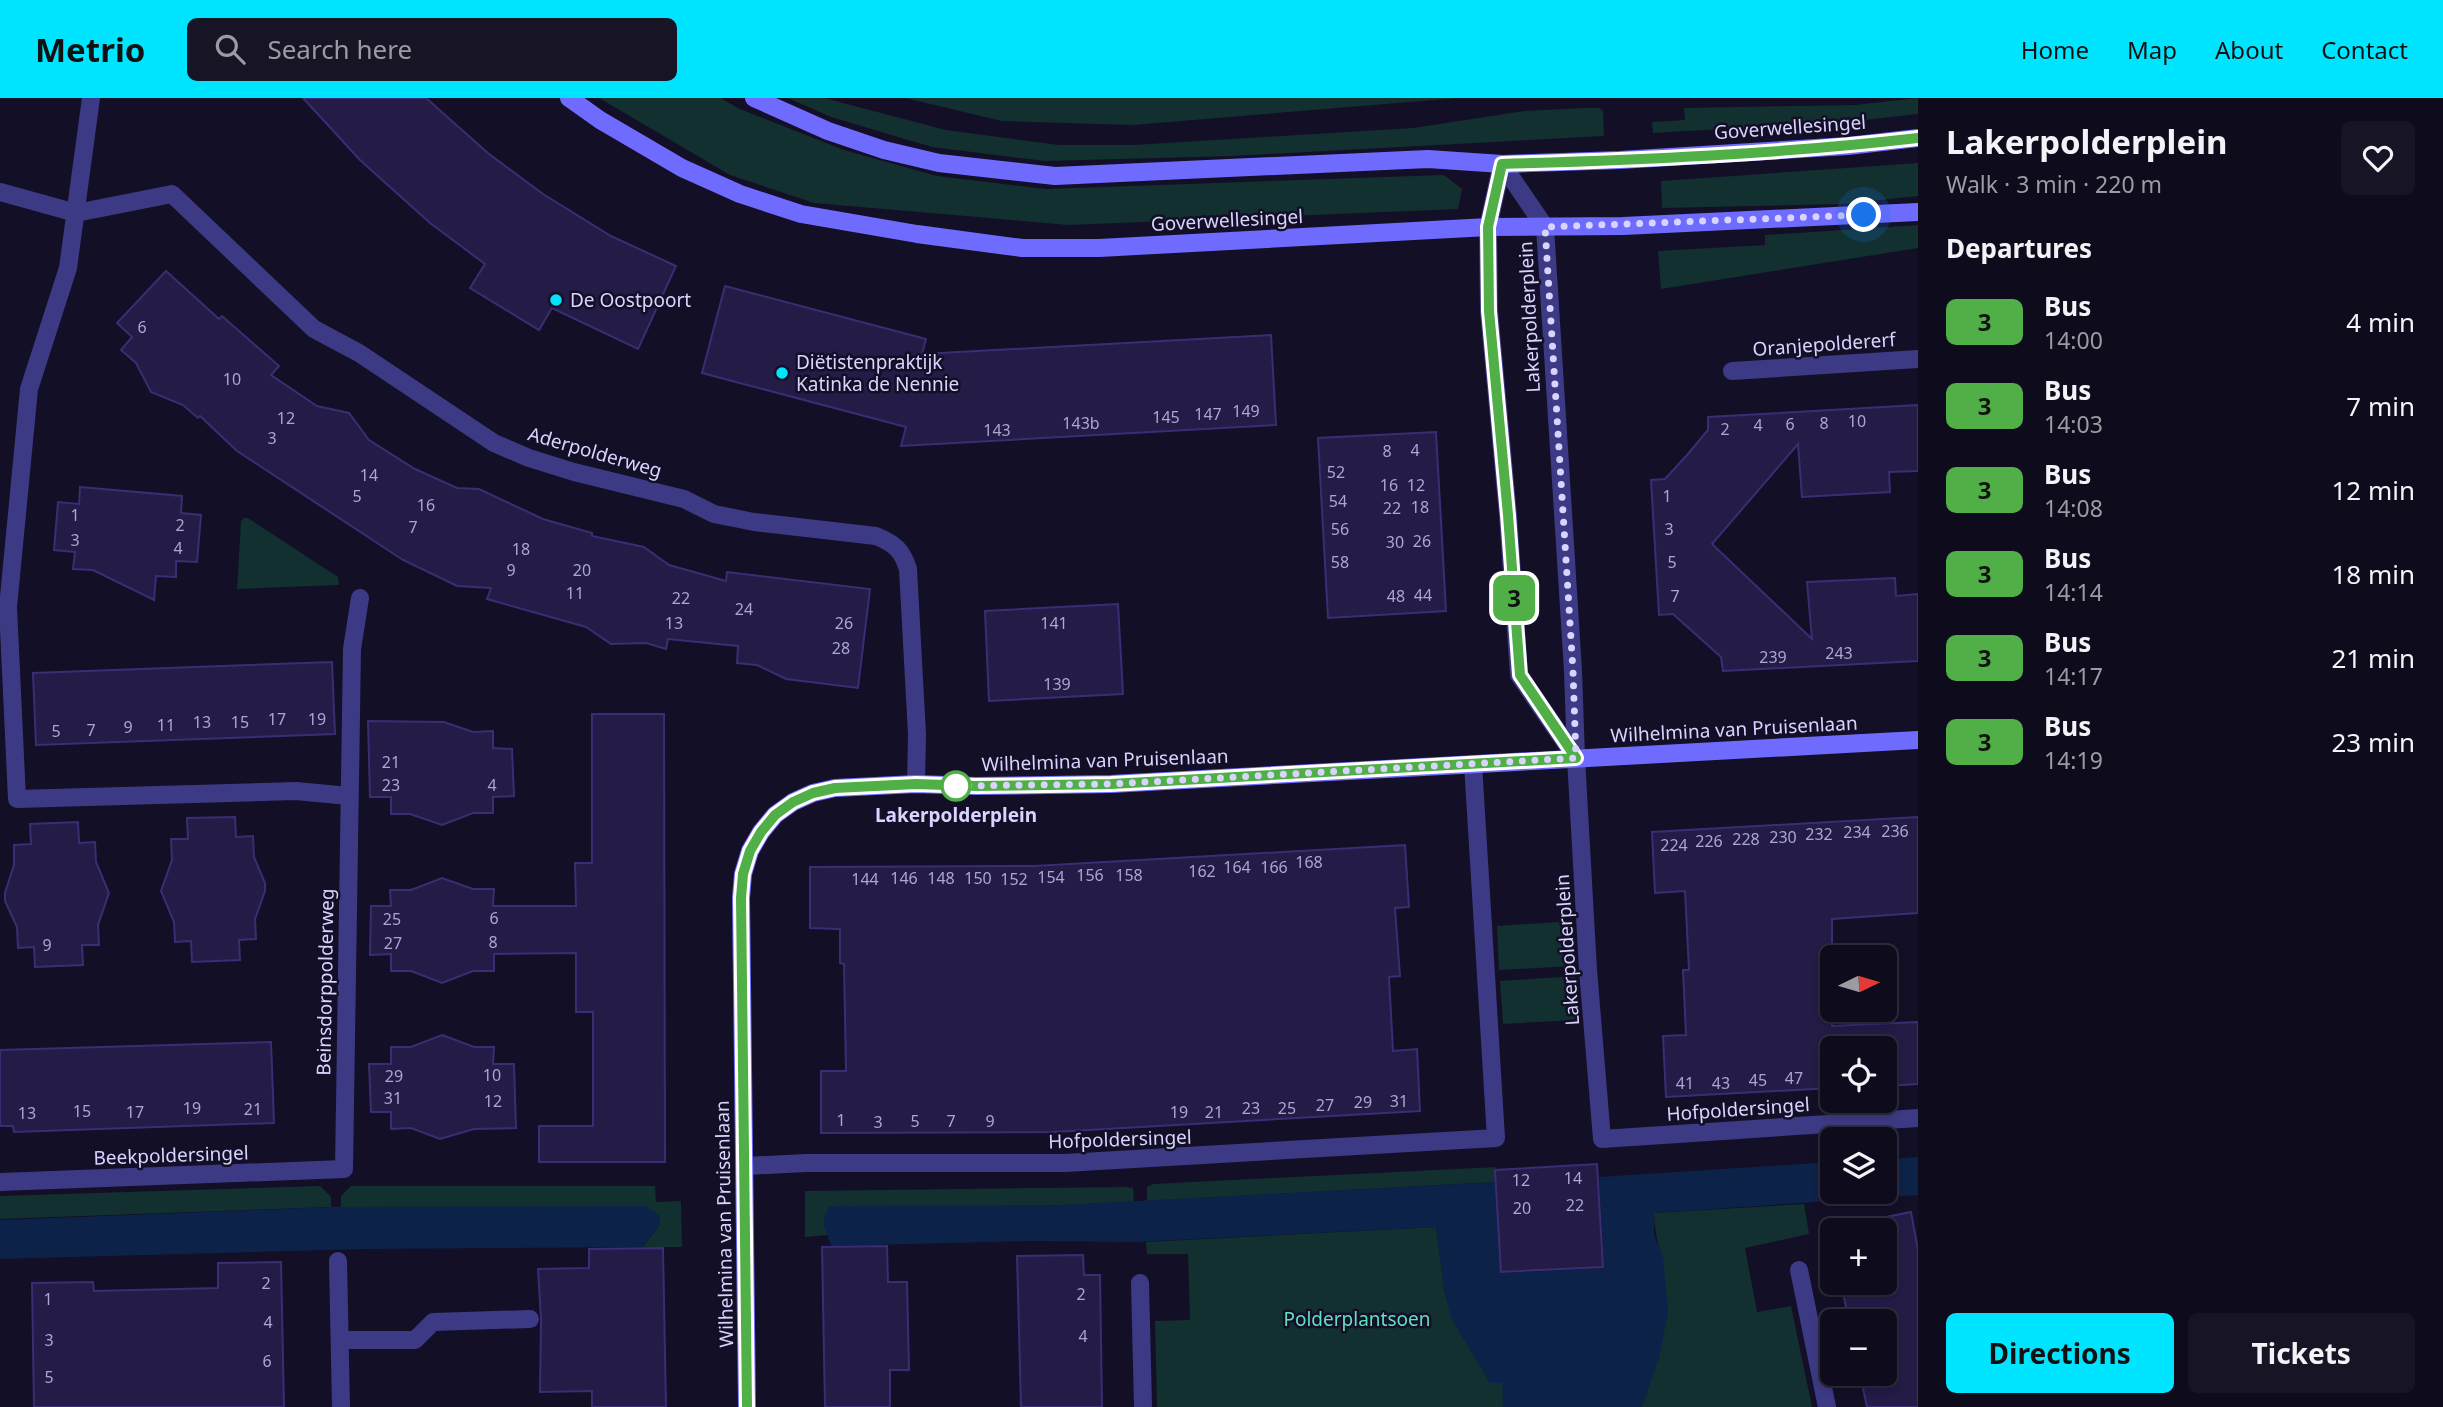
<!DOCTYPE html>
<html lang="en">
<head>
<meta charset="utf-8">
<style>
  :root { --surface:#0e0b1c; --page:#171425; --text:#f1f3f6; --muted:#9b9ba3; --line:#2e2b3b; --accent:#00e5ff }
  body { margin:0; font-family:"Noto Sans",sans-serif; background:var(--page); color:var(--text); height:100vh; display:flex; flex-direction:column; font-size:26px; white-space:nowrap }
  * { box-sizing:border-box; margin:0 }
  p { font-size:23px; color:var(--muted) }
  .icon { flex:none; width:38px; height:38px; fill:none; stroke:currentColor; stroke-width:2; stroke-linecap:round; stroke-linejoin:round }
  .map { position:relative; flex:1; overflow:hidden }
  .side { display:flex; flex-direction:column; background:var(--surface); width:525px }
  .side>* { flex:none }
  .badge { padding:0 14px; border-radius:10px; font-size:24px; line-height:46px }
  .needle { width:46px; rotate:85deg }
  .controls { position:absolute; left:1820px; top:847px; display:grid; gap:14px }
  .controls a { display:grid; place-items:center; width:77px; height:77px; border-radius:10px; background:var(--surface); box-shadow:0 4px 10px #0003,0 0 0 2px var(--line); font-size:35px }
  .you { position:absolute; width:35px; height:35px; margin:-18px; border:5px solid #fff; border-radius:50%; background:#1a73e8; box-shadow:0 0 0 10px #1a73e833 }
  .map>.badge { position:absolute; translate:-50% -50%; box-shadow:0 0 0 4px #fff }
  h2 { padding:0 28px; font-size:26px; line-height:63px }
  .round { display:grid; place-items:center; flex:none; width:74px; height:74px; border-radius:10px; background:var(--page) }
  .overview { display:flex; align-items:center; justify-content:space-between; height:119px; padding:0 28px }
  h1 { font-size:33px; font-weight:700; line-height:52px }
  .primary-button { display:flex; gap:14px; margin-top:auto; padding:14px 28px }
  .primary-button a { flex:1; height:80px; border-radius:10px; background:var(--accent); color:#111; font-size:28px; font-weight:700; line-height:80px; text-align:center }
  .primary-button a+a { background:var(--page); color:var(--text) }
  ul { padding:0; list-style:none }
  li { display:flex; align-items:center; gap:21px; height:84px; padding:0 28px }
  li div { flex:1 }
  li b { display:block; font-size:26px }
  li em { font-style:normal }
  li .badge { min-width:77px; font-weight:700; text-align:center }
  header { display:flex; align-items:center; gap:42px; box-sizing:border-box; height:98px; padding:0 35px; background:var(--accent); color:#111 }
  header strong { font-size:33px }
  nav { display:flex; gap:38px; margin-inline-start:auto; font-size:24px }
  .search { width:490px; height:63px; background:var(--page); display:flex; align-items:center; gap:18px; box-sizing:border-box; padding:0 24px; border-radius:10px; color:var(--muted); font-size:26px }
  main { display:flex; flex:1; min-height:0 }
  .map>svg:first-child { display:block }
  .green { fill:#12302f }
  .water { fill:#0c2248 }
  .building { fill:#241b47; stroke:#3b2d73; stroke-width:2 }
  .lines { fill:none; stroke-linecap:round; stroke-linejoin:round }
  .street { stroke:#3d3a85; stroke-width:18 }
  .secondary { stroke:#6f6bff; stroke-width:18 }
  .line-casing { stroke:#fff; stroke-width:16 }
  .line { stroke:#50af46; stroke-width:10 }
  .walk { stroke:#d9d4ff; stroke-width:7; stroke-dasharray:0 12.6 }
  .poi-dot { fill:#00e5ff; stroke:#130f26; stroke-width:2.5 }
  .stop-dot { fill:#fff; stroke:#50af46; stroke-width:3.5 }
  .labels { text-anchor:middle; stroke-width:5; stroke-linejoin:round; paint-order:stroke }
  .number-label { font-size:16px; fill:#aca6d1 }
  .street-label { font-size:19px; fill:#d9d4ff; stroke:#130f26 }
  .poi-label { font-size:19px; fill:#d9d4ff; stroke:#130f26; text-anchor:start }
  .stop-label { font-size:19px; font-weight:bold; fill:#d9d4ff; stroke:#130f26 }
  .park-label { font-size:19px; fill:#5fe0c0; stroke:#130f26 }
</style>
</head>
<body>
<header>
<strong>Metrio</strong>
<div class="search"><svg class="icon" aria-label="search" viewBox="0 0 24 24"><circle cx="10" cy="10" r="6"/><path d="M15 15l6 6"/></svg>Search here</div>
<nav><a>Home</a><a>Map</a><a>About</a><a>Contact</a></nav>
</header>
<main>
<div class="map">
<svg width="1918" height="1309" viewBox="0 0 1918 1309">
  <rect width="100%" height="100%" fill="#130f26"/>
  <g class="green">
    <path d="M 599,0 L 720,0 L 740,11 L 844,52 L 937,78 L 1046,91 L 1444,77 L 1462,91 L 1458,111 L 1069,127 L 814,105 L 730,77 Z"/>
    <path d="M 788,0 L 824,0 L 946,32 L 1059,47 L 1134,47 L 1413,30 L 1524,13 L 1585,10 L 1599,10 L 1603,13 L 1604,38 L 1232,58 L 1045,63 L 932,49 L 831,19 Z"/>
    <path d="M 905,0 L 1458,0 L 1133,27 L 1002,23 Z"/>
    <path d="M 1918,0 L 1918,16 L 1855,23 L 1653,35 L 1652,24 L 1685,22 L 1684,10 L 1855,7 Z"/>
    <path d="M 1918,65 L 1918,98 L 1842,106 L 1662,110 L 1661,83 Z"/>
    <path d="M 1918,127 L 1918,150 L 1661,191 L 1658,153 L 1765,147 L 1765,137 Z"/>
    <path d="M 244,420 L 248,420 L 338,479 L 339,487 L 237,491 L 241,423 Z"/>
    <path d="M 1572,823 L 1574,868 L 1499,872 L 1497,828 Z"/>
    <path d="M 1575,878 L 1577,922 L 1503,926 L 1500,883 Z"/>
    <path d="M 1497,1069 L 1495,1072 L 1496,1084 L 1147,1103 L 1147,1089 L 1153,1086 Z"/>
    <path d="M 320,1088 L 331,1099 L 331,1109 L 0,1121 L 0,1098 Z"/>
    <path d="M 351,1088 L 655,1088 L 656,1104 L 681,1103 L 682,1149 L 643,1149 L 660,1127 L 341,1110 L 341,1098 Z"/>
    <path d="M 1126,1089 L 1133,1090 L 1134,1104 L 827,1118 L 824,1119 L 828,1137 L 805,1139 L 805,1093 Z"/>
    <path d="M 1804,1106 L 1809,1136 L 1745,1150 L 1757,1214 L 1791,1208 L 1812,1309 L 1157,1309 L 1155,1223 L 1190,1222 L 1188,1156 L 1147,1156 L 1146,1144 L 1436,1129 L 1445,1195 L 1664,1180 C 1663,1156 1654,1139 1654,1115 Z"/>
  </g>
  <g class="water">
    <path d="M 1918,1059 L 1918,1097 L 1654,1115 L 1654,1137 L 1663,1159 L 1668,1215 L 1659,1260 L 1642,1309 L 1503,1309 L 1502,1285 L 1490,1285 L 1451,1220 L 1445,1196 L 1436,1129 L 1136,1144 L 1031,1143 L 831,1148 L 824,1127 L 824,1119 L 830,1108 L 1060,1107 L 1496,1084 L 1501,1175 L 1604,1170 L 1599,1079 L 1832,1064 L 1832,1094 L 1885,1094 L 1885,1061 Z"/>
    <path d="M 645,1108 L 659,1117 L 660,1127 L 643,1149 L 364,1151 L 0,1161 L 0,1122 L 331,1109 Z"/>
  </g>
  <g class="building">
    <path d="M 303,0 L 426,0 L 489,56 L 543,96 L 611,138 L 676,168 L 638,251 L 552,210 L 539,232 L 470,190 L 485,166 L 430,125 L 360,62 Z"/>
    <path d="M 166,173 L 219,221 L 222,218 L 279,268 L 271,277 L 317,308 L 349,315 L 369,342 L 415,371 L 457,390 L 479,391 L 543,421 L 592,435 L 592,438 L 644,449 L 669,467 L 726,483 L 727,474 L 870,491 L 858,590 L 786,581 L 757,567 L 737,565 L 738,548 L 668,541 L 666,551 L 646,545 L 611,546 L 586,529 L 487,501 L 491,490 L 457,488 L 403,462 L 237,353 L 200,318 L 198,320 L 183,307 L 151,294 L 136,265 L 121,252 L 132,239 L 117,225 Z"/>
    <path d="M 725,188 L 926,241 L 922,256 L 1271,237 L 1276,327 L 901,348 L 906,329 L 702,275 Z"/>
    <path d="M 1918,307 L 1918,373 L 1889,374 L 1890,394 L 1802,399 L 1798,346 L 1712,446 L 1812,541 L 1807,484 L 1895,480 L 1896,498 L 1918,496 L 1918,563 L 1723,573 L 1721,559 L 1673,516 L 1659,517 L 1651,382 L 1665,381 L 1687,357 L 1708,332 L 1708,319 Z"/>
    <path d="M 1436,334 L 1446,513 L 1328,520 L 1318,340 Z"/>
    <path d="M 80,389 L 182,398 L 181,415 L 201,417 L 197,464 L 176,463 L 176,479 L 156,478 L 154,502 L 93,472 L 73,471 L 75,454 L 54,452 L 58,404 L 79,406 Z"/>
    <path d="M 1118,506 L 1123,596 L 989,603 L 985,513 Z"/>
    <path d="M 332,564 L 335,636 L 36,647 L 33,575 Z"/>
    <path d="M 592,616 L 664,616 L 665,1064 L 539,1064 L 539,1028 L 593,1028 L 593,914 L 576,914 L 576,855 L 494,856 L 494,873 L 473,873 L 442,885 L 411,873 L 391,873 L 391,856 L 370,857 L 371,808 L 391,808 L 390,792 L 411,792 L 442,780 L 473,791 L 494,791 L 493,808 L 576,808 L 575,765 L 592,765 Z"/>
    <path d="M 368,623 L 444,624 L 473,634 L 493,633 L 493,650 L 512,651 L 514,698 L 493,699 L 493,715 L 473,715 L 442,727 L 410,716 L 391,716 L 391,699 L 370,699 Z"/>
    <path d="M 235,719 L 236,739 L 253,738 L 254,759 L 265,785 L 265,793 L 255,821 L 256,841 L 239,842 L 240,862 L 192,864 L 191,843 L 175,844 L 174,824 L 161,793 L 172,762 L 171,741 L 188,741 L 187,720 Z"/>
    <path d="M 1918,719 L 1918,815 L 1832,821 L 1832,928 L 1918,924 L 1918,986 L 1885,988 L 1885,950 L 1832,950 L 1832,990 L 1666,999 L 1663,938 L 1686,937 L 1683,872 L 1689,872 L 1685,793 L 1655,795 L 1652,734 Z"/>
    <path d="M 78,724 L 79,745 L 95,744 L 96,764 L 109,795 L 98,827 L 99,847 L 82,847 L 83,867 L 35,869 L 34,849 L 18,850 L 17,829 L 5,803 L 5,795 L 14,767 L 14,747 L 31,746 L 30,726 Z"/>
    <path d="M 1405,747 L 1409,809 L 1395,810 L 1400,878 L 1389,879 L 1393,953 L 1417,951 L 1420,1013 L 1054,1034 L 821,1035 L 821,973 L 846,973 L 844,866 L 840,865 L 840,831 L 810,830 L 810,769 L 1034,768 Z"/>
    <path d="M 442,937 L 474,949 L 494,949 L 493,966 L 514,966 L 516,1030 L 474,1031 L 440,1041 L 411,1030 L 391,1031 L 391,1014 L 371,1014 L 369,966 L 391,966 L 391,949 L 411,949 Z"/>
    <path d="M 271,944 L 274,1025 L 14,1034 L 13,1028 L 0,1028 L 0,952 Z"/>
    <path d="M 1597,1066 L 1603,1169 L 1501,1174 L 1495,1072 Z"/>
    <path d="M 1911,1114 L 1918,1152 L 1918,1309 L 1867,1309 L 1860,1276 L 1885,1276 L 1885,1223 L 1849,1223 L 1841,1185 L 1885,1185 L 1885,1132 L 1847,1132 L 1846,1127 Z"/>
    <path d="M 887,1148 L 888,1184 L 907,1184 L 909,1272 L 890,1272 L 890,1309 L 825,1309 L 822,1149 Z"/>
    <path d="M 663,1150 L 666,1309 L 592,1309 L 592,1293 L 540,1294 L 541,1221 L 538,1171 L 589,1170 L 589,1151 Z"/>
    <path d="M 1083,1157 L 1084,1177 L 1100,1177 L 1102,1309 L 1021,1309 L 1017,1158 Z"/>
    <path d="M 281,1164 L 284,1309 L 34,1309 L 32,1185 L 93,1184 L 94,1193 L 218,1190 L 218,1165 Z"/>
  </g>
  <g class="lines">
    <g class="street">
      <path d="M 91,0 L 68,170 L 29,291 L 8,509 L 17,701 L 296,693 L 349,698"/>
      <path d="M 1502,66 L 1545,129 L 1573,573 L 1576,660 L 1588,872 L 1602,1041 L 1918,1020"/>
      <path d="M 1502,66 L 1488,129 L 1489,213 L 1508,417 L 1519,577 L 1576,660"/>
      <path d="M 0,94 L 76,115 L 172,96 L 314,231 L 359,255 L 494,345 L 529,360 L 574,374 L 684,401 L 714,416 L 754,424 L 876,438 C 895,446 902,452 908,471 L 917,636 L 916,686"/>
      <path d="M 1732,273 L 1918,261"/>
      <path d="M 746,1068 L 806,1065 L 1065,1065 L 1496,1040 L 1473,666"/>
      <path d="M 0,1084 L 344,1071 L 352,551 L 360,500"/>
      <path d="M 338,1163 L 341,1309"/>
      <path d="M 1799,1172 L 1827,1309"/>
      <path d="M 1140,1185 L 1143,1309"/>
      <path d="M 340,1242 L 415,1242 L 433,1224 L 530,1221"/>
    </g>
    <g class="secondary">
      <path d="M 569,0 L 600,22 L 682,70 L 740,96 L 801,116 L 917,136 L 1022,150 L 1099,150 L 1488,129 L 1623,128 L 1918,114"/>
      <path d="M 754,0 L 828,33 L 884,52 L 939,65 L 1055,78 L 1428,61 L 1502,66 L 1620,62 L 1848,48 L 1918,40"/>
      <path d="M 747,1309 L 741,800 L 743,776 L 750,753 L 761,734 L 775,717 L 793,704 L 813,695 L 835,690 L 916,686 L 976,688 L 1111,686 L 1918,642"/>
    </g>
  </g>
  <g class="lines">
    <defs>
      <path id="line" d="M 747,1309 L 741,800 L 743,776 L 750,753 L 761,734 L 775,717 L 793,704 L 813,695 L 835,690 L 916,686 L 976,688 L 1111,686 L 1576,660 L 1520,577 L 1508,417 L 1489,213 L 1488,129 L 1502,66 C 1641,62 1780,56 1918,40"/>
    </defs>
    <use href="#line" class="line-casing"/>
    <use href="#line" class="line"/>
    <path class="walk" d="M 956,688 L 1111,686 L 1576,660 L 1573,573 L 1545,129 L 1864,117"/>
  </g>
  <g class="poi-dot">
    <circle cx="556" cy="202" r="7"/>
    <circle cx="782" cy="275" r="7"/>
  </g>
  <circle class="stop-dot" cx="956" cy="688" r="14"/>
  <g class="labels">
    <g class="number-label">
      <text x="142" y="235">6</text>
      <text x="232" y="287">10</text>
      <text x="1246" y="319">149</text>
      <text x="1208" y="322">147</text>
      <text x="1166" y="325">145</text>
      <text x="286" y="326">12</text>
      <text x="1857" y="329">10</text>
      <text x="1081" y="331">143b</text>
      <text x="1824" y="331">8</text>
      <text x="1790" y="332">6</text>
      <text x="1758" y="333">4</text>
      <text x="1725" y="337">2</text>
      <text x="997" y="338">143</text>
      <text x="272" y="346">3</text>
      <text x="1415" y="358">4</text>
      <text x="1387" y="359">8</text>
      <text x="1336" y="380">52</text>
      <text x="369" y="383">14</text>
      <text x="1389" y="393">16</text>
      <text x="1416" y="393">12</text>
      <text x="357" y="404">5</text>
      <text x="1667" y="404">1</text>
      <text x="1338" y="409">54</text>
      <text x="426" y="413">16</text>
      <text x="1420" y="415">18</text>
      <text x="1392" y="416">22</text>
      <text x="75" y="423">1</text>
      <text x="180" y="433">2</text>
      <text x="413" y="435">7</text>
      <text x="1340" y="437">56</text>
      <text x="1669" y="437">3</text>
      <text x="75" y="448">3</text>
      <text x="1422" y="449">26</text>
      <text x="1395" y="450">30</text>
      <text x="178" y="456">4</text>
      <text x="521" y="457">18</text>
      <text x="1340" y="470">58</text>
      <text x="1672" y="470">5</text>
      <text x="511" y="478">9</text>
      <text x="582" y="478">20</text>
      <text x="575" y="501">11</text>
      <text x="1423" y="503">44</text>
      <text x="1396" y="504">48</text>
      <text x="1675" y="504">7</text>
      <text x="681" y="506">22</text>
      <text x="744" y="517">24</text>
      <text x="674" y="531">13</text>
      <text x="844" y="531">26</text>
      <text x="1054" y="531">141</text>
      <text x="841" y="556">28</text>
      <text x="1839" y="561">243</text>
      <text x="1773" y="565">239</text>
      <text x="1057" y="592">139</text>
      <text x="277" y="627">17</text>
      <text x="317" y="627">19</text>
      <text x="202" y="630">13</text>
      <text x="240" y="630">15</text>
      <text x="166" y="633">11</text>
      <text x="128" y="635">9</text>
      <text x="91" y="638">7</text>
      <text x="56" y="639">5</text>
      <text x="391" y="670">21</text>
      <text x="391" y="693">23</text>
      <text x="492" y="693">4</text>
      <text x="1895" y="739">236</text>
      <text x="1857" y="740">234</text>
      <text x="1819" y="742">232</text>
      <text x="1783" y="745">230</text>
      <text x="1746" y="747">228</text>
      <text x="1709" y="749">226</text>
      <text x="1674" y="753">224</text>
      <text x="1309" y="770">168</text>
      <text x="1237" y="775">164</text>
      <text x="1274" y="775">166</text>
      <text x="1202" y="779">162</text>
      <text x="1090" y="783">156</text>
      <text x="1129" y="783">158</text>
      <text x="1051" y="785">154</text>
      <text x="904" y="786">146</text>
      <text x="941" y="786">148</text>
      <text x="978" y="786">150</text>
      <text x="865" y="787">144</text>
      <text x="1014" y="787">152</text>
      <text x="494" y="826">6</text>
      <text x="392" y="827">25</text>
      <text x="493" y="850">8</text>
      <text x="393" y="851">27</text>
      <text x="47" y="853">9</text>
      <text x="492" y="983">10</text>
      <text x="394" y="984">29</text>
      <text x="1794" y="986">47</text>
      <text x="1758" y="988">45</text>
      <text x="1685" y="991">41</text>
      <text x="1721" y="991">43</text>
      <text x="393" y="1006">31</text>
      <text x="493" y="1009">12</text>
      <text x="1399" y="1009">31</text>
      <text x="1363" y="1010">29</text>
      <text x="1325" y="1013">27</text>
      <text x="192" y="1016">19</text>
      <text x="1251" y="1016">23</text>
      <text x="1287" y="1016">25</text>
      <text x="253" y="1017">21</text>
      <text x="82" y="1019">15</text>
      <text x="135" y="1020">17</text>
      <text x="1179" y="1020">19</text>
      <text x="1214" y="1020">21</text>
      <text x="27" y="1021">13</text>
      <text x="841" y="1028">1</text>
      <text x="915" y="1029">5</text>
      <text x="951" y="1029">7</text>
      <text x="990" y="1029">9</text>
      <text x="878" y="1030">3</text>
      <text x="1573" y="1086">14</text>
      <text x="1521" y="1088">12</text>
      <text x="1575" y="1113">22</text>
      <text x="1522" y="1116">20</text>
      <text x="266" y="1191">2</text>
      <text x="1081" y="1202">2</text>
      <text x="48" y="1207">1</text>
      <text x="268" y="1230">4</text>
      <text x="1083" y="1244">4</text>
      <text x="49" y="1248">3</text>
      <text x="267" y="1269">6</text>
      <text x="49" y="1285">5</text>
    </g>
    <g class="street-label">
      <text transform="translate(1790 29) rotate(-4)" y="7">Goverwellesingel</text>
      <text transform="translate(1227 122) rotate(-3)" y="7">Goverwellesingel</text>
      <text transform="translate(1529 219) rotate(-93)" y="7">Lakerpolderplein</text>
      <text transform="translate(1824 246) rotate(-4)" y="7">Oranjepoldererf</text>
      <text transform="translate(595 354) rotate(16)" y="7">Aderpolderweg</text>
      <text transform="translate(1734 631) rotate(-3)" y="7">Wilhelmina van Pruisenlaan</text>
      <text transform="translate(1105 662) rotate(-2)" y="7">Wilhelmina van Pruisenlaan</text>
      <text transform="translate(1567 852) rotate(-94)" y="7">Lakerpolderplein</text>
      <text transform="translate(325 884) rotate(-89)" y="7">Beinsdorppolderweg</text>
      <text transform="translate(1738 1011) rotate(-4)" y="7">Hofpoldersingel</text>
      <text transform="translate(1120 1041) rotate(-2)" y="7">Hofpoldersingel</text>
      <text transform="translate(171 1057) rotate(-2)" y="7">Beekpoldersingel</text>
      <text transform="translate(724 1126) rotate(-91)" y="7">Wilhelmina van Pruisenlaan</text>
    </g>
    <g class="poi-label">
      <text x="570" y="209">De Oostpoort</text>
      <text x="796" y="271">Diëtistenpraktijk<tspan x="796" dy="22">Katinka de Nennie</tspan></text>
    </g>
    <g class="stop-label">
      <text x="956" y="724">Lakerpolderplein</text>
    </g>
    <g class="park-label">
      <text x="1357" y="1228">Polderplantsoen</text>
    </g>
  </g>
</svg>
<div class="controls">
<a><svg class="needle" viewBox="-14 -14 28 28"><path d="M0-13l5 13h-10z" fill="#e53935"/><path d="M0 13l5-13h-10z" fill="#9b9ba3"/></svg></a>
<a><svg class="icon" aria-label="locate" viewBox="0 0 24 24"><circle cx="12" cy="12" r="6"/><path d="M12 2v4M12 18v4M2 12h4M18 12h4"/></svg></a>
<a><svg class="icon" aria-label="layers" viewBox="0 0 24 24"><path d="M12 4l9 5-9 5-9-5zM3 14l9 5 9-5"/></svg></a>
<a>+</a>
<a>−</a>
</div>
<div class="you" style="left:1864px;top:117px"></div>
<b class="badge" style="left:1514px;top:500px;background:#50af46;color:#111">3</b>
</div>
<section class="side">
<div class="overview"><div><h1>Lakerpolderplein</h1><p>Walk · 3 min · 220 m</p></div><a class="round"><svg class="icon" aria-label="heart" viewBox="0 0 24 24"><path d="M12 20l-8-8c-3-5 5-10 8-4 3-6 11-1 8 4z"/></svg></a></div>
<h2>Departures</h2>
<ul>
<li><span class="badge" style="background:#50af46;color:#111">3</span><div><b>Bus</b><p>14:00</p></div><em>4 min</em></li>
<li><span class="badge" style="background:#50af46;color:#111">3</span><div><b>Bus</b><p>14:03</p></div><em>7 min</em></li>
<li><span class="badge" style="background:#50af46;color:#111">3</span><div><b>Bus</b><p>14:08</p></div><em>12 min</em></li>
<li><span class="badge" style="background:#50af46;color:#111">3</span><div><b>Bus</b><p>14:14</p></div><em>18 min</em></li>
<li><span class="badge" style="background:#50af46;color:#111">3</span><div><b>Bus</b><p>14:17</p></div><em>21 min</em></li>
<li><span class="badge" style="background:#50af46;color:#111">3</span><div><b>Bus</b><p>14:19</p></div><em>23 min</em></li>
</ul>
<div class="primary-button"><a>Directions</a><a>Tickets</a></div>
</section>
</main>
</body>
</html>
